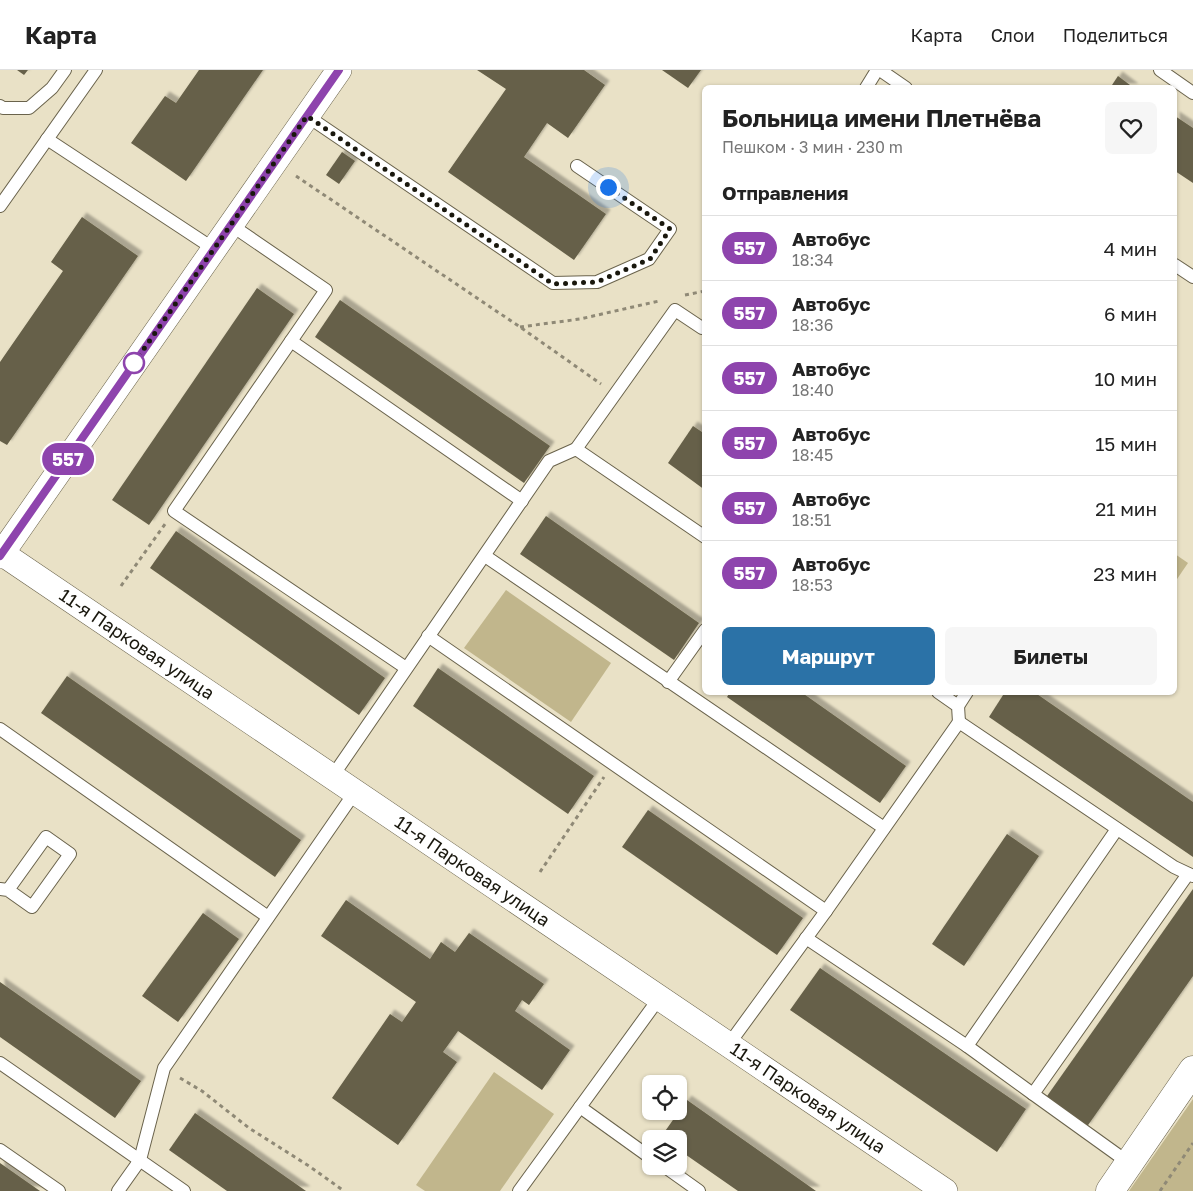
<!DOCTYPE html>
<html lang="ru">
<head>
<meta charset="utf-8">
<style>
  :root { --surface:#fff; --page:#f6f6f6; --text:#222; --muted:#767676; --line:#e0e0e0; --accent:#2b72a7 }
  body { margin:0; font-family:"Golos Text",sans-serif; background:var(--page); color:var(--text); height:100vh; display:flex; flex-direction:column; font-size:19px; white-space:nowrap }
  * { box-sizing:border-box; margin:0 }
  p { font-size:16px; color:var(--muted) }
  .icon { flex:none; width:28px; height:28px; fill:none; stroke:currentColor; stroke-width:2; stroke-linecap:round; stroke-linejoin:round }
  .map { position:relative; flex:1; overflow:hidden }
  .sheet { position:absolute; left:702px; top:15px; width:475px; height:610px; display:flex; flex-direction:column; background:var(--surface); border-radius:8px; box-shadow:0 1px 4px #0004 }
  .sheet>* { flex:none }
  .badge { padding:0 10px; border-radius:16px; font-size:18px; line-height:32px }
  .fabs { position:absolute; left:642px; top:1005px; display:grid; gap:10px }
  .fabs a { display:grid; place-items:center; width:45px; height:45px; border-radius:8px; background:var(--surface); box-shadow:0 1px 4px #0004; font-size:25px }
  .you { position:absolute; width:25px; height:25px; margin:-12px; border:4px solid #fff; border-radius:50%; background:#1a73e8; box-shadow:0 0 0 8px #1a73e833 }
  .map>.badge { position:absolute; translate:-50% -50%; box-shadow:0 0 0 2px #fff }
  h2 { padding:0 20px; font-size:19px; line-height:45px }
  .round { display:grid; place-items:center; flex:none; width:52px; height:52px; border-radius:8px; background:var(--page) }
  .headline { display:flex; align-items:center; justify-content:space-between; height:85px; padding:0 20px }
  h1 { font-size:24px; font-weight:700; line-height:38px }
  .cta { display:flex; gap:10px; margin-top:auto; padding:10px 20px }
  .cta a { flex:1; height:58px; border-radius:8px; background:var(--accent); color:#fff; font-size:20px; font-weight:700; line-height:58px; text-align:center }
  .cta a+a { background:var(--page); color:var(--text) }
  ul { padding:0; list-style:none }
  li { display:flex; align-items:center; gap:15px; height:65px; padding:0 20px; border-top:1px solid var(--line) }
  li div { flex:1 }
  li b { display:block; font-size:19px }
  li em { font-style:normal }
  li .badge { min-width:55px; font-weight:700; text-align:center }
  header { display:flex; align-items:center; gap:30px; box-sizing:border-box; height:70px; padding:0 25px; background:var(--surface); border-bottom:1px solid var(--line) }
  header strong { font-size:24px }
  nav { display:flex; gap:28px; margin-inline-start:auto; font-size:18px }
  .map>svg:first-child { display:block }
  .green { fill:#c1b68c }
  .building { fill:#666048; filter:url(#shadow) }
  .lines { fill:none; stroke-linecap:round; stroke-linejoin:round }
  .lane-casing { stroke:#6a634c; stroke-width:14 }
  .street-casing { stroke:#6a634c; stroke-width:26 }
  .secondary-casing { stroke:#6a634c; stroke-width:29 }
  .path { stroke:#8f8976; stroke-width:3; stroke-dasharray:4 4; stroke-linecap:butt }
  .lane { stroke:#fff; stroke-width:12 }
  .street { stroke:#fff; stroke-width:25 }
  .secondary { stroke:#fff; stroke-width:28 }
  .line-casing { stroke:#fff; stroke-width:11 }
  .line { stroke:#8e44ad; stroke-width:8 }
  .walk { stroke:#19170d; stroke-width:5; stroke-dasharray:0 9 }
  .stop-dot { fill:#fff; stroke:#8e44ad; stroke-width:2.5 }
  .labels { text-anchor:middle; stroke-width:5; stroke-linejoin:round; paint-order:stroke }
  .street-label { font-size:18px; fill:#19170d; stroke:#f6eed3 }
</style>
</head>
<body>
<header>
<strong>Карта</strong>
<nav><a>Карта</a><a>Слои</a><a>Поделиться</a></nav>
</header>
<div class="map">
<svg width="1193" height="1121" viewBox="0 0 1193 1121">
  <defs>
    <filter id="shadow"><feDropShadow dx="4.5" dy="-4.5" stdDeviation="1" flood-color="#0004"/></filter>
  </defs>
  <rect width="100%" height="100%" fill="#e9e1c6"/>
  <g class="green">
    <path d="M 1175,484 L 1188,493 L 1175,512 Z"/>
    <path d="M 506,520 L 611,593 L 571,652 L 464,578 Z"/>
    <path d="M 494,1002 L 554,1044 L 500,1121 L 425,1121 L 416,1115 Z"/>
    <path d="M 1193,1029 L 1193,1121 L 1129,1121 Z"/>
  </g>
  <g class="building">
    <path d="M 17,0 L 28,0 L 24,5 Z"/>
    <path d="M 199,0 L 263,0 L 186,111 L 131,73 L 165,26 L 176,33 Z"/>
    <path d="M 477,0 L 584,0 L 605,15 L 568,68 L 547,53 L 524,87 L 606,144 L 574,190 L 448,102 L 506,19 Z"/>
    <path d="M 662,0 L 701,0 L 688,18 Z"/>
    <path d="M 1118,6 L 1134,18 L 1110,18 Z"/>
    <path d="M 1175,46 L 1193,58 L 1193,113 L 1175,101 Z"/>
    <path d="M 342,82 L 355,91 L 339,114 L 326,105 Z"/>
    <path d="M 82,147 L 138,186 L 7,375 L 0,371 L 0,292 L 63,201 L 51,192 Z"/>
    <path d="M 257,218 L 294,244 L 149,455 L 112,430 Z"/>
    <path d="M 340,230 L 550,376 L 524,413 L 315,267 Z"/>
    <path d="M 693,356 L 705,364 L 705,420 L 668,393 Z"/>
    <path d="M 546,446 L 699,553 L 674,590 L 520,484 Z"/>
    <path d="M 176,461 L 385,608 L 359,645 L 150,498 Z"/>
    <path d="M 438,598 L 594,706 L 568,744 L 413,636 Z"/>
    <path d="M 67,606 L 301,770 L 275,807 L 41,643 Z"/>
    <path d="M 730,622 L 801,622 L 906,696 L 880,733 L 727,627 Z"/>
    <path d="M 1005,622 L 1034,622 L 1193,732 L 1193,787 L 989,647 Z"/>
    <path d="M 648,740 L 803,848 L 777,885 L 622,777 Z"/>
    <path d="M 1007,764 L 1039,786 L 964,896 L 932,874 Z"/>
    <path d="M 1193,819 L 1193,906 L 1086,1058 L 1045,1029 Z"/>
    <path d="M 346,830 L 430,889 L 441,872 L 455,882 L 469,863 L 544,914 L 529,935 L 522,930 L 515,941 L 570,980 L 542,1020 L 458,961 L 443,982 L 457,992 L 398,1075 L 332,1028 L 390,944 L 402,952 L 416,932 L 321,866 Z"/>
    <path d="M 203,843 L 239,869 L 178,952 L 142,926 Z"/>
    <path d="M 820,898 L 1026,1039 L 997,1082 L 790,940 Z"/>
    <path d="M 0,912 L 141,1011 L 115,1048 L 0,967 Z"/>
    <path d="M 687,1030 L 816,1121 L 738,1121 L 679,1080 L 679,1069 L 663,1069 L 661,1067 Z"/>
    <path d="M 195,1043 L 306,1121 L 227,1121 L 169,1080 Z"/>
    <path d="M 0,1093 L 40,1121 L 0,1121 Z"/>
  </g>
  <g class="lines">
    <defs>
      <g id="lane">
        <path d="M 880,0 L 906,18"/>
        <path d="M 1160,0 L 1193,23"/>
        <path d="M 866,18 L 877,0"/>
        <path d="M 0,36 L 3,38 L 29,38 L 52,18 L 65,0"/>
        <path d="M 307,46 L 553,213 L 597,212 L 649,189 L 670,159 L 577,96"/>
        <path d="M 47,69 L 214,179"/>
        <path d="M 0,136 L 96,0"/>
        <path d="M 231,155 L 326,220 L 291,271"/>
        <path d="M 1175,195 L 1193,207"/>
        <path d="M 576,379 L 675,240 L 702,258"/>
        <path d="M 485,486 L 884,758"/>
        <path d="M 428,566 L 826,841"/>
        <path d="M 406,598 L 174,441 L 291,271 L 522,431"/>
        <path d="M 668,612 L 705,560"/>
        <path d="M 938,622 L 958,636 L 959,652"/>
        <path d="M 958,636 L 967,622"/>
        <path d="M 0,659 L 268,847"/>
        <path d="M 332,707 L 549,391 L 576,379 L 705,467"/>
        <path d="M 0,819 L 8,820 L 32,837 L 70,784 L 46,767 L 8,820"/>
        <path d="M 806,868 L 967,976 L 1033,1024"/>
        <path d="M 729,974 L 826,841 L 959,652 L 1174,797 L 1193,806"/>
        <path d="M 967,976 L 1117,759"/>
        <path d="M 0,993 L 184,1121"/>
        <path d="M 580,1037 L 651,1088"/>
        <path d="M 0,1080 L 59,1121"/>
        <path d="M 1129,1093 L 1033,1024 L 1188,804"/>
        <path d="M 664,1096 L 699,1121"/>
        <path d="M 118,1121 L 140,1090 L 164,998 L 355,722"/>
        <path d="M 519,1121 L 660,927"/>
      </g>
      <g id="street">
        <path id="s1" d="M 0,482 L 945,1121"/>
        <path d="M 0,486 L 339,0"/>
      </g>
      <path id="secondary" d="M 1110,1121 L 1193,1000"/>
    </defs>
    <use href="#lane" class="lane-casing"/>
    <use href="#street" class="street-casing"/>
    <use href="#secondary" class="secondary-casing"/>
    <g class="path">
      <path d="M 296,106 L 520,257 L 601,314"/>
      <path d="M 685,225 L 705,221"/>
      <path d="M 520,257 L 580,249 L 659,231"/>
      <path d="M 121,516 L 165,454"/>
      <path d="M 540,802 L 604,707"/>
      <path d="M 180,1008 L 202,1021 L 249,1058 L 309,1096 L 344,1121"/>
      <path d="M 1160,1121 L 1193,1073"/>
    </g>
    <use href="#lane" class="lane"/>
    <use href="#street" class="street"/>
    <use href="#secondary" class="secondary"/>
  </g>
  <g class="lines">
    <defs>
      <path id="line" d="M 0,486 L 339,0"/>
    </defs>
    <use href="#line" class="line-casing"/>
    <use href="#line" class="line"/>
    <path class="walk" d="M 134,293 L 307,46 L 553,214 L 597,212 L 650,189 L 670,159 L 608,117"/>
  </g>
  <circle class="stop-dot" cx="134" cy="293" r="10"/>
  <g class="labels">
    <g class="street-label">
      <text dy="6" stroke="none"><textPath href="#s1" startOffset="165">11-я Парковая улица</textPath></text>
      <text dy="6" stroke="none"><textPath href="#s1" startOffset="570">11-я Парковая улица</textPath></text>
      <text dy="6" stroke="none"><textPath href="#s1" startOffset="975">11-я Парковая улица</textPath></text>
    </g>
  </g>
</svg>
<div class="fabs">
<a><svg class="icon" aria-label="locate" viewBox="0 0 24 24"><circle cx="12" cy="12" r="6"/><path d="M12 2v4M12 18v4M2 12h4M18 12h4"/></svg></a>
<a><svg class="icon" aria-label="layers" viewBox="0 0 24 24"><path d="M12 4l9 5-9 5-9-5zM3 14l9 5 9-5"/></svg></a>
</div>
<div class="you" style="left:608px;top:117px"></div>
<b class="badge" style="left:68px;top:389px;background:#8e44ad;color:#fff">557</b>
<section class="sheet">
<div class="headline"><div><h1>Больница имени Плетнёва</h1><p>Пешком · 3 мин · 230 m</p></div><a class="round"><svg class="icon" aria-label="heart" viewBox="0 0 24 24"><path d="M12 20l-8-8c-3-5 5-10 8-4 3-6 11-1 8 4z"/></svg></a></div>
<h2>Отправления</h2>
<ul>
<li><span class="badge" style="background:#8e44ad;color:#fff">557</span><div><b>Автобус</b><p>18:34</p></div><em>4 мин</em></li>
<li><span class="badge" style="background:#8e44ad;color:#fff">557</span><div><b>Автобус</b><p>18:36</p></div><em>6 мин</em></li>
<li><span class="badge" style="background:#8e44ad;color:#fff">557</span><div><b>Автобус</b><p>18:40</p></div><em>10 мин</em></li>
<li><span class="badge" style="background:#8e44ad;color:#fff">557</span><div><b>Автобус</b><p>18:45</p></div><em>15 мин</em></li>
<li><span class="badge" style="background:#8e44ad;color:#fff">557</span><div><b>Автобус</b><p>18:51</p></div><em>21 мин</em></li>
<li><span class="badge" style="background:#8e44ad;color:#fff">557</span><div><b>Автобус</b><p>18:53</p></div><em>23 мин</em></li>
</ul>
<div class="cta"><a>Маршрут</a><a>Билеты</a></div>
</section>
</div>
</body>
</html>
